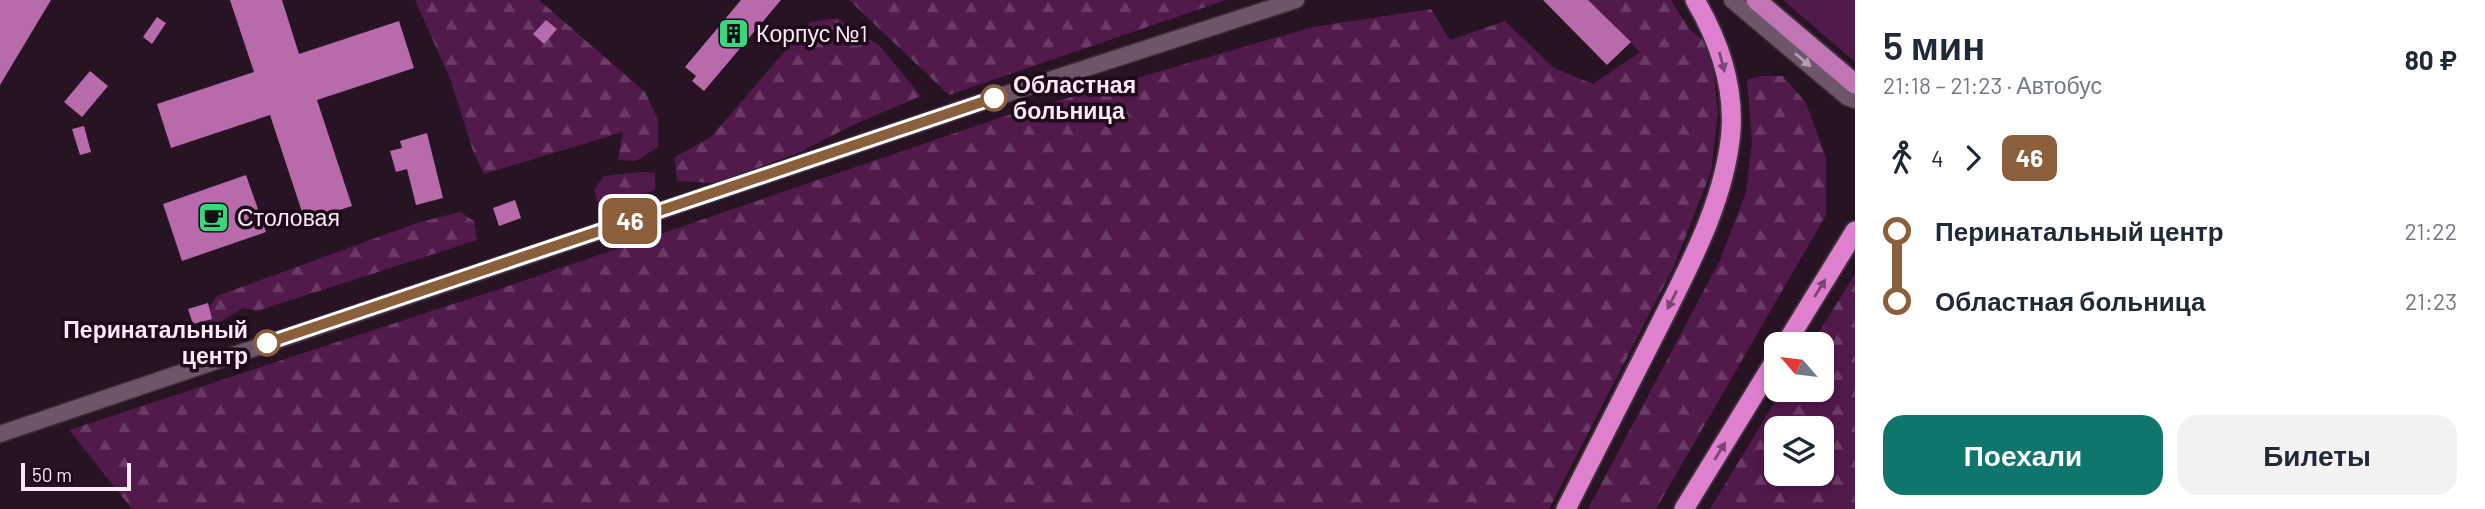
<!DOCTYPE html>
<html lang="ru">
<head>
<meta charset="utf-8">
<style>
  :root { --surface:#fff; --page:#f2f2f3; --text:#1f2937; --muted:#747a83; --accent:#0f766e }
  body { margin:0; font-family:Barlow,sans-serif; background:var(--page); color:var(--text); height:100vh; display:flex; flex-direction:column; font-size:26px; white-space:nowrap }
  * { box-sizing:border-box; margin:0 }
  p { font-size:23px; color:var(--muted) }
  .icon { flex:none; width:38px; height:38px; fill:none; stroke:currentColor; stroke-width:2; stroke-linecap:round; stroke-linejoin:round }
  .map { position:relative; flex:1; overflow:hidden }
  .panel { display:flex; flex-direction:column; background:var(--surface); width:630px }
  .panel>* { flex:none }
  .badge { padding:0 14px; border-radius:10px; font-size:24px; line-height:46px }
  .needle { width:46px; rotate:298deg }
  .buttons { position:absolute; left:1764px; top:332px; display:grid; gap:14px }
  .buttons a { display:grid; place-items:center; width:70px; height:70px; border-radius:14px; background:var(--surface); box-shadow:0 4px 10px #0003; font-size:35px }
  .scale { position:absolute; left:21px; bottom:18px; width:110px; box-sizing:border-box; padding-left:7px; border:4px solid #f8e9f5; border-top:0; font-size:19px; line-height:24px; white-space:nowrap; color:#f8e9f5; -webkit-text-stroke:5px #1e0a1a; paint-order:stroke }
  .map>.badge { position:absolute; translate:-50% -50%; box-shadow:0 0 0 4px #fff }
  .legs { display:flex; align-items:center; gap:10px; height:77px; padding:0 28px; font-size:23px }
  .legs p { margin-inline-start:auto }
  .headline { display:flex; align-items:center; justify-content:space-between; height:119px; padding:0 28px }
  h1 { font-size:38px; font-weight:600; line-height:52px }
  .cta { display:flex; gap:14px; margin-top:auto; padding:14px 28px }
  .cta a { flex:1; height:80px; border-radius:21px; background:var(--accent); color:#fff; font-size:28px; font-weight:600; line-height:80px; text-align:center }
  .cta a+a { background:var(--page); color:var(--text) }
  ul { padding:0 28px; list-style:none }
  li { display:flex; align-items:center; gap:24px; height:70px; font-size:26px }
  li i { display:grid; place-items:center; width:10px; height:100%; margin:0 9px; background:currentColor }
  li i::after { content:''; width:18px; height:18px; margin:-9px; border:5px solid; border-radius:50%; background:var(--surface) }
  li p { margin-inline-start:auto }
  li:first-child i { background:linear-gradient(#0000 50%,currentColor 0) }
  li:last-child i { background:linear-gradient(currentColor 50%,#0000 0) }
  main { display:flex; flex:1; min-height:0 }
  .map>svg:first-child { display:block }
  .grass { fill:#52194b }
  .forest { fill:url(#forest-firs); fill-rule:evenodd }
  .building { fill:#b86bab }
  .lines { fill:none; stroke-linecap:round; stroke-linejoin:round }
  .tertiary-casing { stroke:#3e2f3b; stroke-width:19 }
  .primary-casing { stroke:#3e2f3b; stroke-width:23 }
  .trunk-casing { stroke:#3e2f3b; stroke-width:23 }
  .tertiary { stroke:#6e5569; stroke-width:16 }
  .primary { stroke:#c275b5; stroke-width:19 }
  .trunk { stroke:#de80ce; stroke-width:19 }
  .oneway { fill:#b39faf }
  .oneway2 { fill:#7e4574 }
  .line-1-casing { stroke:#fff; stroke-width:16 }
  .line-1 { stroke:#8b5e3c; stroke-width:10 }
  .stop-1-dot { fill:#fff; stroke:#8b5e3c; stroke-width:3.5 }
  .labels { text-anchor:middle; stroke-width:7; stroke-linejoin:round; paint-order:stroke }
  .poi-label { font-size:23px; fill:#f8e9f5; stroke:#1e0a1a; text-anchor:start }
  .stop-label { font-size:23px; font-weight:bold; fill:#f8e9f5; stroke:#1e0a1a; text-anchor:start }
</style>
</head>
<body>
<main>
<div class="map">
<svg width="1855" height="509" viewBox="0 0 1855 509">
  <defs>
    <pattern id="forest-firs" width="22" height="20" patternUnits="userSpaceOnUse" patternTransform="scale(1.75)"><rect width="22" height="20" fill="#52194b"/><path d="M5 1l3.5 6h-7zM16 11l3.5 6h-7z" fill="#6c3a66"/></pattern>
  </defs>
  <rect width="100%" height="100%" fill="#271324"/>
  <path class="grass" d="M 1783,0 L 1855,0 L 1855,62 Z"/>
  <g class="forest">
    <path d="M 415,0 L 539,0 L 645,92 L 658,119 L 658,147 L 636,161 L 618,160 L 623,132 L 484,174 L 473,151 L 451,81 Z"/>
    <path d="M 849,0 L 1226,0 L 949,95 Z"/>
    <path d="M 1588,0 L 1671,0 L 1689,29 L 1705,42 L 1714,75 L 1718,113 L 1711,172 L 1674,266 L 1549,509 L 132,509 L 69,430 L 508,286 L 1002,117 L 1313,27 L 1431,9 L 1450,40 L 1505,21 L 1554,68 L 1593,84 L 1640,52 Z"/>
    <path d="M 837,18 L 879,45 L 921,96 L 853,125 L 798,153 L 714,183 L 677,181 L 675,157 L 711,137 L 810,22 Z"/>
    <path d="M 1760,76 L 1783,76 L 1806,103 L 1826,158 L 1826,215 L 1656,509 L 1588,509 L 1720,260 L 1746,192 L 1752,143 L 1747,80 Z"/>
    <path d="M 642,172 L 655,173 L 655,190 L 600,209 L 594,190 L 604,176 Z"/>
    <path d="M 460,212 L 474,221 L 477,240 L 257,311 L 243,308 L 215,325 L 199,321 L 217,296 L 417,223 Z"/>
    <path d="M 1855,274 L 1855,509 L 1710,509 L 1782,390 L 1822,390 L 1822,345 L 1811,345 ZM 1776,429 L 1822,429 L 1822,474 L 1776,474 Z"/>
  </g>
  <g class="building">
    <path d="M 0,0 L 51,0 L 0,85 Z"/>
    <path d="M 230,0 L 282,0 L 299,54 L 399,21 L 414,68 L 317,100 L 352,206 L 305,221 L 270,115 L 171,148 L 157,104 L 254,72 Z"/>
    <path d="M 741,0 L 781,0 L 704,91 L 692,81 L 696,76 L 685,67 Z"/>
    <path d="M 1543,0 L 1588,0 L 1631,42 L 1607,65 Z"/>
    <path d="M 157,17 L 166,23 L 152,44 L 143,37 Z"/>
    <path d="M 546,20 L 557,29 L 544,44 L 533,34 Z"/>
    <path d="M 90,71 L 108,86 L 82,117 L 64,102 Z"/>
    <path d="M 84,126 L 91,152 L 80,155 L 72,129 Z"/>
    <path d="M 427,133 L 443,198 L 416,205 L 407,169 L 396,172 L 390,151 L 402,148 L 400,141 Z"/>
    <path d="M 246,175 L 266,232 L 182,261 L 163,204 Z"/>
    <path d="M 515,200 L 521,218 L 499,226 L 493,208 Z"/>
    <path d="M 208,303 L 212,319 L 193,324 L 188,309 Z"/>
  </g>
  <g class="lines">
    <defs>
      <g id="tertiary">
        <path d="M 1732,0 L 1847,97 L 1855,100"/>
        <path d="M 0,434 L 994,98 L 1296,0"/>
      </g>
      <path id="primary" d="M 1756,0 L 1855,84"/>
      <g id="trunk">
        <path d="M 1785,345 L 1855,231"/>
        <path d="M 1566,509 C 1596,451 1625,392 1655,334 C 1687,270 1725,203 1731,131 C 1734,85 1718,39 1695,0"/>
        <path d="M 1684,509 L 1776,359"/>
      </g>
    </defs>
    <use href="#tertiary" class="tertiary-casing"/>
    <use href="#primary" class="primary-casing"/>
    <use href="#trunk" class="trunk-casing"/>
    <use href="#tertiary" class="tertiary"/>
    <use href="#primary" class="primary"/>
    <use href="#trunk" class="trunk"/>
  </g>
  <defs><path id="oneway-solid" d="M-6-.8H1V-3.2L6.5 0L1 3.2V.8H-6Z" transform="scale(1.75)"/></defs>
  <use class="oneway" href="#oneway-solid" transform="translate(1803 60) rotate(40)"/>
  <g class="oneway2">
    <use href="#oneway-solid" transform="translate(1722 62) rotate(75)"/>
    <use href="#oneway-solid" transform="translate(1820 288) rotate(-58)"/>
    <use href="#oneway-solid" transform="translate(1672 300) rotate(117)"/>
    <use href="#oneway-solid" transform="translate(1720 451) rotate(-58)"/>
  </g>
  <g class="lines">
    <defs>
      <path id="line-1" d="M 267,343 L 994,98"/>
    </defs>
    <use href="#line-1" class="line-1-casing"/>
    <use href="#line-1" class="line-1"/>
  </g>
  <defs>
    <symbol id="building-square" viewBox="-11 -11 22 22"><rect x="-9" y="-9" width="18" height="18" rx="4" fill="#3ad77f" stroke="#1e0a1a"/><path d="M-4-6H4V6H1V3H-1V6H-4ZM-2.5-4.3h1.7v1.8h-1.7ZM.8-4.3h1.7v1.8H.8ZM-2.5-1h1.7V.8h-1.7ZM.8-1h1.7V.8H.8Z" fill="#111"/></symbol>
    <symbol id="cafe-square" viewBox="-11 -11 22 22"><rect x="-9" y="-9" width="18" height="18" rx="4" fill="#3ad77f" stroke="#1e0a1a"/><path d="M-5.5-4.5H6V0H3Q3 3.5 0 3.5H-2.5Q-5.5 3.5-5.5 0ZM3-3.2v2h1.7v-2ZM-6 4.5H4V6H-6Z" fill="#111"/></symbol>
  </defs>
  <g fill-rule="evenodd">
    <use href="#building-square" x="716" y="16" width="35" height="35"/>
    <use href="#cafe-square" x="196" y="200" width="35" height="35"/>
  </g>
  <g class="stop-1-dot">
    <circle cx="994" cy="98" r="12"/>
    <circle cx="267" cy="343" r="12"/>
  </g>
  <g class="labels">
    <g class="poi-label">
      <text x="756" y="42">Корпус №1</text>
      <text x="237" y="226">Столовая</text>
    </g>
    <g class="stop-label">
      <text x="1013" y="93">Областная<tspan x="1013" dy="26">больница</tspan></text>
      <text x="248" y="338" text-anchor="end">Перинатальный<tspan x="248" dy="26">центр</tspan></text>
    </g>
  </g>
</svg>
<div class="buttons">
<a><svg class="needle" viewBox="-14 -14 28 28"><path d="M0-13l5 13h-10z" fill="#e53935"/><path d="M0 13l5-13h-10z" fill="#747a83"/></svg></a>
<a><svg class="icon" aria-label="layers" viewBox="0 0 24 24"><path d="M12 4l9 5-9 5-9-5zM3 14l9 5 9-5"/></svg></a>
</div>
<div class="scale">50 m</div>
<b class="badge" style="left:630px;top:221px;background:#8b5e3c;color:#fff">46</b>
</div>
<section class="panel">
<div class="headline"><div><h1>5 мин</h1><p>21:18 – 21:23 · Автобус</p></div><b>80 ₽</b></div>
<div class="legs"><svg class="icon" aria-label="walk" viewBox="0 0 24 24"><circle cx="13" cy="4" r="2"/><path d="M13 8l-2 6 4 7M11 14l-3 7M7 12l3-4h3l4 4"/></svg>4<svg class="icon" aria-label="forward" viewBox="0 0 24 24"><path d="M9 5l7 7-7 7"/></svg><b class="badge" style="background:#8b5e3c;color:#fff">46</b></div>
<ul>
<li><i style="color:#8b5e3c"></i><b>Перинатальный центр</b><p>21:22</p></li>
<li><i style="color:#8b5e3c"></i><b>Областная больница</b><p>21:23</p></li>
</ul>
<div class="cta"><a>Поехали</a><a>Билеты</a></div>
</section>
</main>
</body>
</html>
